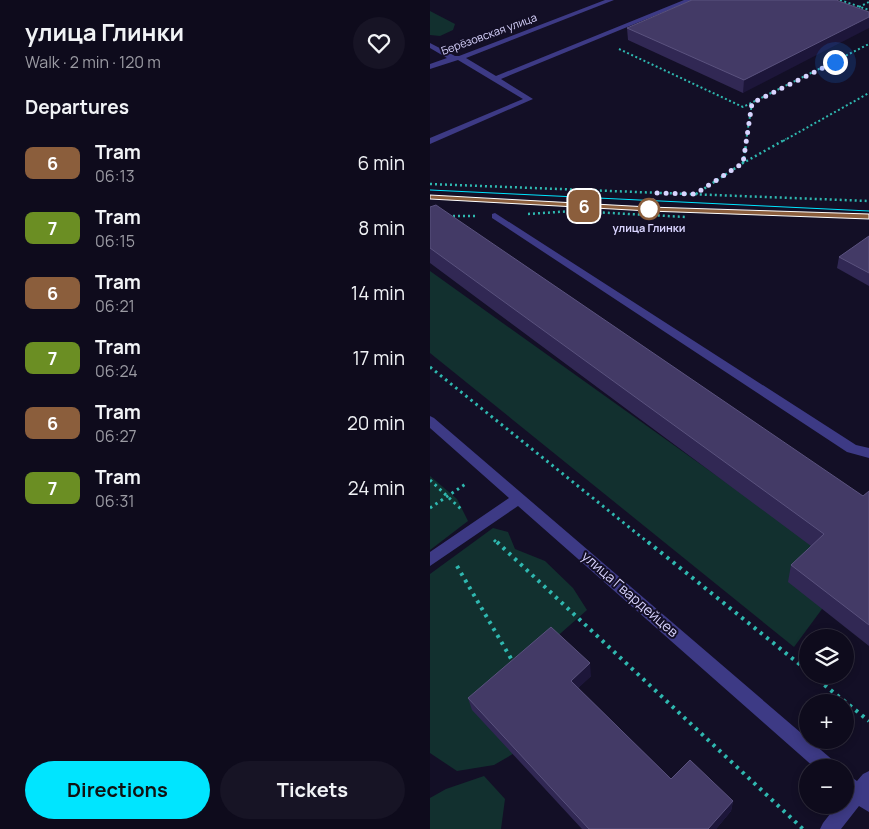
<!DOCTYPE html>
<html lang="en">
<head>
<meta charset="utf-8">
<style>
  :root { --surface:#0e0b1c; --page:#171425; --text:#f1f3f6; --muted:#9b9ba3; --line:#2e2b3b; --accent:#00e5ff }
  body { margin:0; font-family:Manrope,sans-serif; background:var(--page); color:var(--text); height:100vh; display:flex; flex-direction:column; font-size:19px; white-space:nowrap }
  * { box-sizing:border-box; margin:0 }
  p { font-size:16px; color:var(--muted) }
  .icon { flex:none; width:28px; height:28px; fill:none; stroke:currentColor; stroke-width:2; stroke-linecap:round; stroke-linejoin:round }
  .map { position:relative; flex:1; overflow:hidden }
  .side { display:flex; flex-direction:column; background:var(--surface); width:430px }
  .side>* { flex:none }
  .badge { padding:0 10px; border-radius:8px; font-size:18px; line-height:32px }
  .buttons { position:absolute; left:369px; top:629px; display:grid; gap:10px }
  .buttons a { display:grid; place-items:center; width:55px; height:55px; border-radius:50%; background:var(--surface); box-shadow:0 2px 8px #0003,0 0 0 1px var(--line); font-size:25px }
  .you { position:absolute; width:25px; height:25px; margin:-12px; border:4px solid #fff; border-radius:50%; background:#1a73e8; box-shadow:0 0 0 8px #1a73e833 }
  .map>.badge { position:absolute; translate:-50% -50%; box-shadow:0 0 0 2px #fff }
  h2 { padding:0 25px; font-size:19px; line-height:45px }
  .round { display:grid; place-items:center; flex:none; width:52px; height:52px; border-radius:26px; background:var(--page) }
  .headline { display:flex; align-items:center; justify-content:space-between; height:85px; padding:0 25px }
  h1 { font-size:24px; font-weight:700; line-height:38px }
  .button { display:flex; gap:10px; margin-top:auto; padding:10px 25px }
  .button a { flex:1; height:58px; border-radius:30px; background:var(--accent); color:#111; font-size:20px; font-weight:700; line-height:58px; text-align:center }
  .button a+a { background:var(--page); color:var(--text) }
  ul { padding:0; list-style:none }
  li { display:flex; align-items:center; gap:15px; height:65px; padding:0 25px }
  li div { flex:1 }
  li b { display:block; font-size:19px }
  li em { font-style:normal }
  li .badge { min-width:55px; font-weight:700; text-align:center }
  main { display:flex; flex:1; min-height:0 }
  .map>svg:first-child { display:block }
  .green { fill:#12302f }
  .lines { fill:none; stroke-linecap:round; stroke-linejoin:round }
  .path-far3 { stroke:#2fb8b0; stroke-width:2; stroke-dasharray:2 2.5; stroke-linecap:butt }
  .path-far2 { stroke:#2fb8b0; stroke-width:2.5; stroke-dasharray:2 3; stroke-linecap:butt }
  .path-far1 { stroke:#2fb8b0; stroke-width:3; stroke-dasharray:2.5 4; stroke-linecap:butt }
  .path { stroke:#2fb8b0; stroke-width:4; stroke-dasharray:3 5; stroke-linecap:butt }
  .minor { fill:#3d3a85; fill-rule:evenodd }
  .tram { stroke:#00e5ff; stroke-width:1 }
  .wall { fill:#312854 }
  .shaded-wall { fill:#1d163a }
  .building { fill:#433a66; stroke:#5a527e }
  .line { fill:#8b5e3c; stroke:#fff }
  .walk { stroke:#d9d4ff; stroke-width:5; stroke-dasharray:0 9 }
  .stop-dot { fill:#fff; stroke:#8b5e3c; stroke-width:2.5 }
  .labels { text-anchor:middle; stroke-width:4; stroke-linejoin:round; paint-order:stroke }
  .far-street-label { font-size:11px; fill:#d9d4ff; stroke:#130f26 }
  .far-stop-label { font-size:11px; font-weight:bold; fill:#d9d4ff; stroke:#130f26 }
  .street-label { font-size:14px; fill:#d9d4ff; stroke:#130f26 }
</style>
</head>
<body>
<main>
<section class="side">
<div class="headline"><div><h1>улица Глинки</h1><p>Walk · 2 min · 120 m</p></div><a class="round"><svg class="icon" aria-label="heart" viewBox="0 0 24 24"><path d="M12 20l-8-8c-3-5 5-10 8-4 3-6 11-1 8 4z"/></svg></a></div>
<h2>Departures</h2>
<ul>
<li><span class="badge" style="background:#8b5e3c;color:#fff">6</span><div><b>Tram</b><p>06:13</p></div><em>6 min</em></li>
<li><span class="badge" style="background:#6b8e23;color:#fff">7</span><div><b>Tram</b><p>06:15</p></div><em>8 min</em></li>
<li><span class="badge" style="background:#8b5e3c;color:#fff">6</span><div><b>Tram</b><p>06:21</p></div><em>14 min</em></li>
<li><span class="badge" style="background:#6b8e23;color:#fff">7</span><div><b>Tram</b><p>06:24</p></div><em>17 min</em></li>
<li><span class="badge" style="background:#8b5e3c;color:#fff">6</span><div><b>Tram</b><p>06:27</p></div><em>20 min</em></li>
<li><span class="badge" style="background:#6b8e23;color:#fff">7</span><div><b>Tram</b><p>06:31</p></div><em>24 min</em></li>
</ul>
<div class="button"><a>Directions</a><a>Tickets</a></div>
</section>
<div class="map">
<svg width="439" height="829" viewBox="0 0 439 829">
  <rect width="100%" height="100%" fill="#130f26"/>
  <g class="green">
    <path d="M 0,11 L 25,24 L 23,30 L 10,36 L 0,35 Z"/>
    <path d="M 0,271 L 385,546 L 392,609 L 364,647 L 0,353 Z"/>
    <path d="M 0,476 L 27,499 L 38,521 L 0,550 Z"/>
    <path d="M 63,528 L 78,532 L 85,549 L 115,561 L 143,588 L 157,610 L 63,693 L 88,751 L 64,765 L 27,771 L 0,753 L 0,574 Z"/>
    <path d="M 54,776 L 75,799 L 71,829 L 0,829 L 0,798 L 16,789 Z"/>
  </g>
  <g class="lines">
    <g class="path-far3">
      <path d="M 410,0 L 439,10"/>
      <path d="M 429,7 L 439,2"/>
      <path d="M 189,49 L 313,107 L 439,44"/>
      <path d="M 316,141 L 322,103"/>
      <path d="M 353,141 L 439,93"/>
    </g>
    <g class="path-far2">
      <path d="M 313,163 L 317,139"/>
      <path d="M 0,184 L 439,201"/>
      <path d="M 266,194 L 313,163 L 356,139"/>
      <path d="M 98,214 L 143,211 L 256,217"/>
      <path d="M 18,216 L 47,216"/>
    </g>
    <g class="path-far1">
      <path d="M 0,367 L 220,544"/>
      <path d="M 0,480 L 32,510"/>
      <path d="M 0,508 L 37,483"/>
      <path d="M 64,540 L 68,544"/>
    </g>
    <g class="path">
      <path d="M 67,542 L 373,829"/>
      <path d="M 218,542 L 378,671"/>
      <path d="M 27,566 L 83,662"/>
      <path d="M 382,675 L 439,721"/>
    </g>
    <g class="minor">
      <path d="M 175,0 L 184,0 L 36,58 L 66,76 L 254,0 L 263,0 L 71,79 L 103,99 L 0,144 L 0,138 L 93,99 L 28,60 L 0,69 L 0,64 L 17,58 L 0,48 L 0,43 L 25,56 L 29,56 Z"/>
      <path d="M 65,213 L 426,445 L 439,448 L 439,458 L 417,452 L 62,218 L 62,214 Z"/>
      <path d="M 0,416 L 4,418 L 405,762 L 407,768 L 385,768 L 88,506 L 0,566 L 0,552 L 79,498 L 0,428 Z"/>
      <path d="M 439,771 L 439,812 L 429,806 L 411,829 L 390,829 L 393,823 L 407,805 L 415,805 L 415,773 L 427,781 L 433,774 Z"/>
    </g>
    <g class="tram">
      <path d="M 0,190 L 439,211"/>
      <path d="M 92,202 L 252,210"/>
    </g>
  </g>
  <g class="wall">
    <path d="M 406,0 L 313,93 L 198,40 L 197,28 Z"/>
    <path d="M 0,207 L 433,496 L 439,491 L 439,646 L 358,582 L 361,565 L 381,546 L 0,263 Z"/>
    <path d="M 439,236 L 439,286 L 407,268 L 409,257 Z"/>
    <path d="M 161,676 L 148,688 L 241,779 L 303,801 L 301,811 L 286,829 L 152,829 L 42,710 L 38,698 Z"/>
  </g>
  <g class="shaded-wall">
    <path d="M 439,17 L 439,28 L 313,93 L 314,80 Z"/>
    <path d="M 160,663 L 161,676 L 143,693 L 141,681 Z"/>
    <path d="M 303,801 L 301,811 L 286,829 L 278,829 Z"/>
  </g>
  <g class="building">
    <path d="M 262,0 L 406,0 L 439,12 L 439,17 L 314,80 L 197,28 Z"/>
    <path d="M 6,205 L 433,496 L 439,491 L 439,625 L 361,565 L 394,534 L 0,248 L 0,207 Z"/>
    <path d="M 439,236 L 439,273 L 409,257 Z"/>
    <path d="M 121,627 L 160,663 L 141,681 L 241,779 L 260,760 L 303,801 L 278,829 L 159,829 L 38,698 Z"/>
  </g>
  <path class="line" d="M 0,195 L 219,207 L 439,214 L 439,219 L 219,211 L 0,199 Z"/>
  <g class="lines">
    <path class="walk" d="M 219,209 L 227,193 L 265,194 L 313,163 L 322,103 L 405,62"/>
  </g>
  <circle class="stop-dot" cx="219" cy="209" r="10"/>
  <g class="labels">
    <g class="far-street-label">
      <text transform="translate(59 34) rotate(-20)" y="4">Берёзовская улица</text>
    </g>
    <g class="far-stop-label">
      <text x="219" y="232">улица Глинки</text>
    </g>
    <g class="street-label">
      <text transform="translate(200 594) rotate(41)" y="5">улица Гвардейцев</text>
    </g>
  </g>
</svg>
<div class="buttons">
<a><svg class="icon" aria-label="layers" viewBox="0 0 24 24"><path d="M12 4l9 5-9 5-9-5zM3 14l9 5 9-5"/></svg></a>
<a>+</a>
<a>−</a>
</div>
<div class="you" style="left:405px;top:62px"></div>
<b class="badge" style="left:154px;top:206px;background:#8b5e3c;color:#fff">6</b>
</div>
</main>
</body>
</html>
